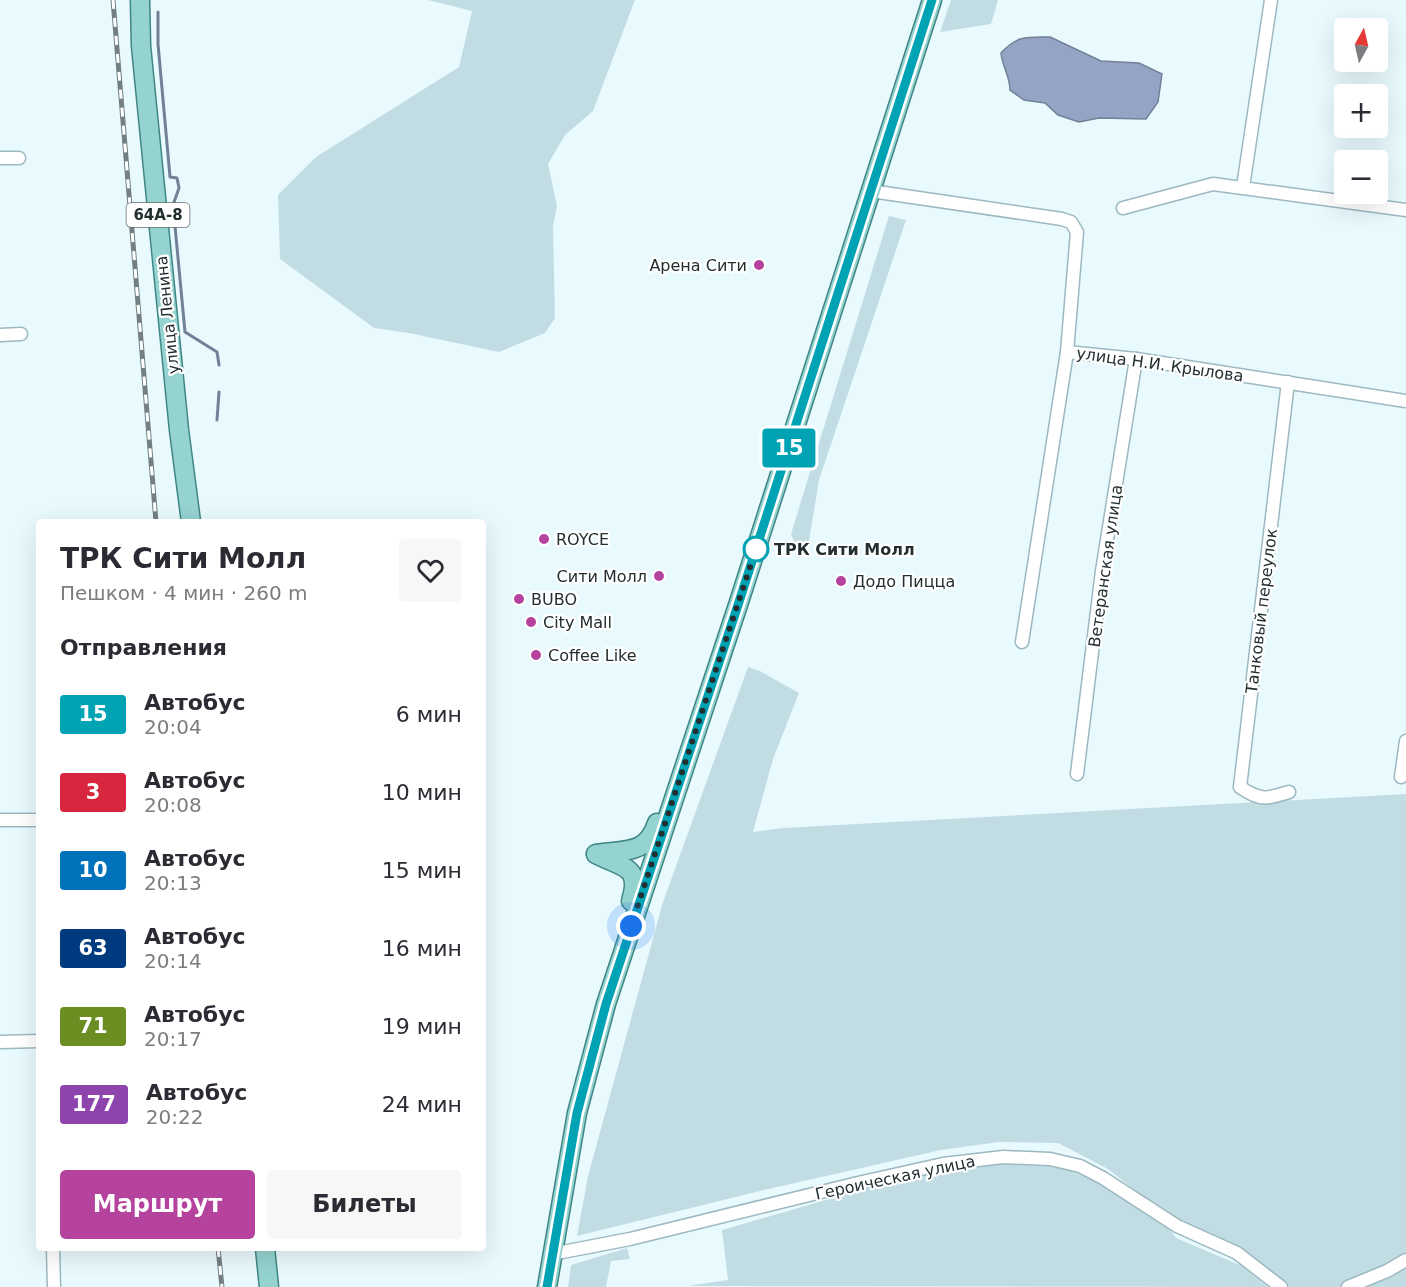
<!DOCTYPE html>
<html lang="ru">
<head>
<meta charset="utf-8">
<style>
  :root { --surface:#fff; --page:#f7f7f7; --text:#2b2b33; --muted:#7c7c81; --accent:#b5439d }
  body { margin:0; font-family:"DejaVu Sans",sans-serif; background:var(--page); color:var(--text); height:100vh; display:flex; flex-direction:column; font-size:22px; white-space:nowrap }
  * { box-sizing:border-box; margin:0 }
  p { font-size:20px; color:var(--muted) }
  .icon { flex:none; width:33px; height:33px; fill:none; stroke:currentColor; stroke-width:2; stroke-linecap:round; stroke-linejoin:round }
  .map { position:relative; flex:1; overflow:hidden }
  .panel { position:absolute; left:36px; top:519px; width:450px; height:732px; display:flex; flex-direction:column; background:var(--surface); border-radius:6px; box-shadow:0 6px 24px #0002 }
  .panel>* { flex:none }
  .badge { padding:0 12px; border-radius:4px; font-size:21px; line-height:39px }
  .needle { width:39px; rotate:8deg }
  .tools { position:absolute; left:1334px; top:18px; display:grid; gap:12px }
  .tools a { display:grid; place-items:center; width:54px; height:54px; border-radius:6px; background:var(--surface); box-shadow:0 6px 24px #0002; font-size:30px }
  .you { position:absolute; width:30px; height:30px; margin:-15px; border:4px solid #fff; border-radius:50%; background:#1a73e8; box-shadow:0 0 0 9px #1a73e833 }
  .map>.badge { position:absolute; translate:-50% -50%; box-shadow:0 0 0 3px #fff }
  h2 { padding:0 24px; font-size:22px; line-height:54px }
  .round { display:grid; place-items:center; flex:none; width:63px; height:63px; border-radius:6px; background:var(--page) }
  .overview { display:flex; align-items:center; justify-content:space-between; height:102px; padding:0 24px }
  h1 { font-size:28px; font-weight:800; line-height:45px }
  .button { display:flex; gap:12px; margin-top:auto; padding:12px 24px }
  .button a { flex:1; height:69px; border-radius:6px; background:var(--accent); color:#fff; font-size:24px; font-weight:800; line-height:69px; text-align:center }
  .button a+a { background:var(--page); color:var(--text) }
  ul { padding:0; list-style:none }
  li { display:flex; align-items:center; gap:18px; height:78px; padding:0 24px }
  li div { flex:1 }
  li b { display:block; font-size:22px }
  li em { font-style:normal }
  li .badge { min-width:66px; font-weight:700; text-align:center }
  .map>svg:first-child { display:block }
  .green { fill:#c2dce4 }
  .water { fill:#94a4c4; stroke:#728198; stroke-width:1.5 }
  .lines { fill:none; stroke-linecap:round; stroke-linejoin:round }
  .stream { stroke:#728198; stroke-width:3 }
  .street-casing { stroke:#9cb8c0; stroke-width:15 }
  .primary-casing { stroke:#408684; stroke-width:21 }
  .street { stroke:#fff; stroke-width:12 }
  .primary { stroke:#95d3d0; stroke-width:18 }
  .rail-casing { stroke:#728084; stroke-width:5 }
  .rail { stroke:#fff; stroke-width:3; stroke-dasharray:9; stroke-linecap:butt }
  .line-casing { stroke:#fff; stroke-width:14 }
  .line { stroke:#00a3b4; stroke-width:9 }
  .walk { stroke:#232e31; stroke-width:6; stroke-dasharray:0 10.8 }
  .poi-dot { fill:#b5439d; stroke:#fff; stroke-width:2 }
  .stop-dot { fill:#fff; stroke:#00a3b4; stroke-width:3 }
  .labels { text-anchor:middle; stroke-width:4.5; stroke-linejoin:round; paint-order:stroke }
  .shield { fill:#fff; stroke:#656d6f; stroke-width:1.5 }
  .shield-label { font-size:15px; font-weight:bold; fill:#232e31 }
  .poi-label { font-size:16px; fill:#232e31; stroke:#fff; text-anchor:start }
  .street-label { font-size:16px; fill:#232e31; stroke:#fff }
  .stop-label { font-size:16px; font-weight:bold; fill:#232e31; stroke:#fff; text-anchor:start }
</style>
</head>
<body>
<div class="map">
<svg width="1406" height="1287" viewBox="0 0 1406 1287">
  <rect width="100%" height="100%" fill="#e9faff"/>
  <g class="green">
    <path d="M 428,0 L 635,0 L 593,111 L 565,135 L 548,164 L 557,206 L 553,227 L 555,318 L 545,333 L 499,352 L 409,333 L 374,328 L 280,259 L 278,195 L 316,157 L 459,67 L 472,11 Z"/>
    <path d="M 951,0 L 998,0 L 991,24 L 940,32 Z"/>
    <path d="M 889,216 L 906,220 L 819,480 L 808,547 L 796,546 L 791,534 Z"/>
    <path d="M 748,667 L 760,671 L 799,693 L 773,759 L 753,832 L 783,828 L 1406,794 L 1406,1287 L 1270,1287 L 1234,1258 L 1170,1230 L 1176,1238 L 1242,1266 L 1268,1287 L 687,1286 L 728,1280 L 722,1230 L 877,1185 L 978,1164 L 1048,1161 L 1144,1202 L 1136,1191 L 1108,1169 L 1058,1143 L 999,1142 L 941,1150 L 764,1190 L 577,1236 L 588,1176 L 663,902 Z"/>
    <path d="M 627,1248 L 630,1259 L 611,1261 L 606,1287 L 568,1287 L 571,1265 Z"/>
  </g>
  <path class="water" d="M 1050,37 L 1101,61 L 1139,63 L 1162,74 L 1158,102 L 1146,119 L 1099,118 L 1079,122 L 1058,115 L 1045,103 L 1024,100 L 1010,90 C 1010,76 1002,66 1001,53 C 1017,35 1028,37 1050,37 Z"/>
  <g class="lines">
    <g class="stream">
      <path d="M 158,12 L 158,44 L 170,177 L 177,178 L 179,188 L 173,205 L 185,332 L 217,352 L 219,365"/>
      <path d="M 217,420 L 219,392"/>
    </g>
    <defs>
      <g id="street">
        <path d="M 0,158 L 19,158"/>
        <path d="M 1243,187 L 1271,0"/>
        <path d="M 871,191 L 1062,219 L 1071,222 L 1077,232 L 1067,352 L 1022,642"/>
        <path d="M 1123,208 L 1213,184 L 1406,210"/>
        <path d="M 0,335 L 21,334"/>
        <path d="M 1067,352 L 1136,359 L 1406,401"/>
        <path d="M 1288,382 L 1240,787 C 1260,801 1267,799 1289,792"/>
        <path d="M 1077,774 L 1102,571 L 1136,359"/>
        <path d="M 1401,777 L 1406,741"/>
        <path d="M 0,820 L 39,820"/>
        <path d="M 0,1042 L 39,1041"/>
        <path d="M 53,1248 L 54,1287"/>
        <path d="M 552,1254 L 630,1239 L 858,1183 L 943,1164 L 1003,1157 L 1050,1159 L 1080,1166 L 1103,1178 L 1177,1226 L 1237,1253 L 1281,1287"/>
        <path d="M 1348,1287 L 1387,1271 L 1406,1260"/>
      </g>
      <g id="primary">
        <path d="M 140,0 L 141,46 L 179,430 L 191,522"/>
        <path d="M 596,854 C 624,849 646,856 657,823"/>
        <path d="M 596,854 C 622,868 642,865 631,901"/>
        <path d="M 265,1248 L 269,1287"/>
        <path d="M 547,1287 L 577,1113 L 606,1004 L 738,605 L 932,0"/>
      </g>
    </defs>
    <use href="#street" class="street-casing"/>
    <use href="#primary" class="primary-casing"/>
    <use href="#street" class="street"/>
    <use href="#primary" class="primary"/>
    <defs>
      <g id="rail">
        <path d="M 113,0 L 156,522"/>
        <path d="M 218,1248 L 222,1287"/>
      </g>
    </defs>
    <use href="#rail" class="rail-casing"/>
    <use href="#rail" class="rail"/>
  </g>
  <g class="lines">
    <defs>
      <path id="line" d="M 547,1287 L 577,1113 L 606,1004 L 738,605 L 932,0"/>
    </defs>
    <use href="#line" class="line-casing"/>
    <use href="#line" class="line"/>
    <path class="walk" d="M 631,926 L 759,540 L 756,549"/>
  </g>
  <g class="poi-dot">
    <circle cx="759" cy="265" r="6"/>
    <circle cx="544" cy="539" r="6"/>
    <circle cx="659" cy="576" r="6"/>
    <circle cx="841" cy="581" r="6"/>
    <circle cx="519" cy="599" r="6"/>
    <circle cx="531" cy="622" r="6"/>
    <circle cx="536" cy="655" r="6"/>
  </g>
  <circle class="stop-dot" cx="756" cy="549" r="12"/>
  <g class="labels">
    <rect class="shield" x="126.5" y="203" width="63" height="24" rx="4.5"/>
    <g class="shield-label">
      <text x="158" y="220">64А-8</text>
    </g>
    <g class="poi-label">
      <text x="747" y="271" text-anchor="end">Арена Сити</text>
      <text x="556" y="545">ROYCE</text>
      <text x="647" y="582" text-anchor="end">Сити Молл</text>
      <text x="853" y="587">Додо Пицца</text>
      <text x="531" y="605">BUBO</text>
      <text x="543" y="628">City Mall</text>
      <text x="548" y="661">Coffee Like</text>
    </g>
    <g class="street-label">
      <text transform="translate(167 315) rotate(-96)" y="6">улица Ленина</text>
      <text transform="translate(1160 364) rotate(8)" y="6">улица Н.И. Крылова</text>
      <text transform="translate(1105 566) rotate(-82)" y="6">Ветеранская улица</text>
      <text transform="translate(1261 611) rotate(-83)" y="6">Танковый переулок</text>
      <text transform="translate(895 1177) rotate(-12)" y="6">Героическая улица</text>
    </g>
    <g class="stop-label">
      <text x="774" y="555">ТРК Сити Молл</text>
    </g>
  </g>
</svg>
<div class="tools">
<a><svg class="needle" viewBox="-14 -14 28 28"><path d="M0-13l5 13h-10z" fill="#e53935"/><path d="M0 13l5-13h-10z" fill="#7c7c81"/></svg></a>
<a>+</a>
<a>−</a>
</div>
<div class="you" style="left:631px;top:926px"></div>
<b class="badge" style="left:789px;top:448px;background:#00a3b4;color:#fff">15</b>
<section class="panel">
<div class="overview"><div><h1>ТРК Сити Молл</h1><p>Пешком · 4 мин · 260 m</p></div><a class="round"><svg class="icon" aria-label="heart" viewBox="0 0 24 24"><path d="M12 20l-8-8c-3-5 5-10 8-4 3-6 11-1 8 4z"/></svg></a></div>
<h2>Отправления</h2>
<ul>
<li><span class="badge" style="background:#00a3b4;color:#fff">15</span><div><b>Автобус</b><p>20:04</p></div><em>6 мин</em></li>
<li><span class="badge" style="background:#d7263d;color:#fff">3</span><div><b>Автобус</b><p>20:08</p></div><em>10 мин</em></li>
<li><span class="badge" style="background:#0072bc;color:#fff">10</span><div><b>Автобус</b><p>20:13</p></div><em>15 мин</em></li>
<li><span class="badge" style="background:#003b80;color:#fff">63</span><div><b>Автобус</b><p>20:14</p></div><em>16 мин</em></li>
<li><span class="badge" style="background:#6b8e23;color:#fff">71</span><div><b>Автобус</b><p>20:17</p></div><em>19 мин</em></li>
<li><span class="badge" style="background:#8e44ad;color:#fff">177</span><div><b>Автобус</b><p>20:22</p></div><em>24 мин</em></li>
</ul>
<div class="button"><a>Маршрут</a><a>Билеты</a></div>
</section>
</div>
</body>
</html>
